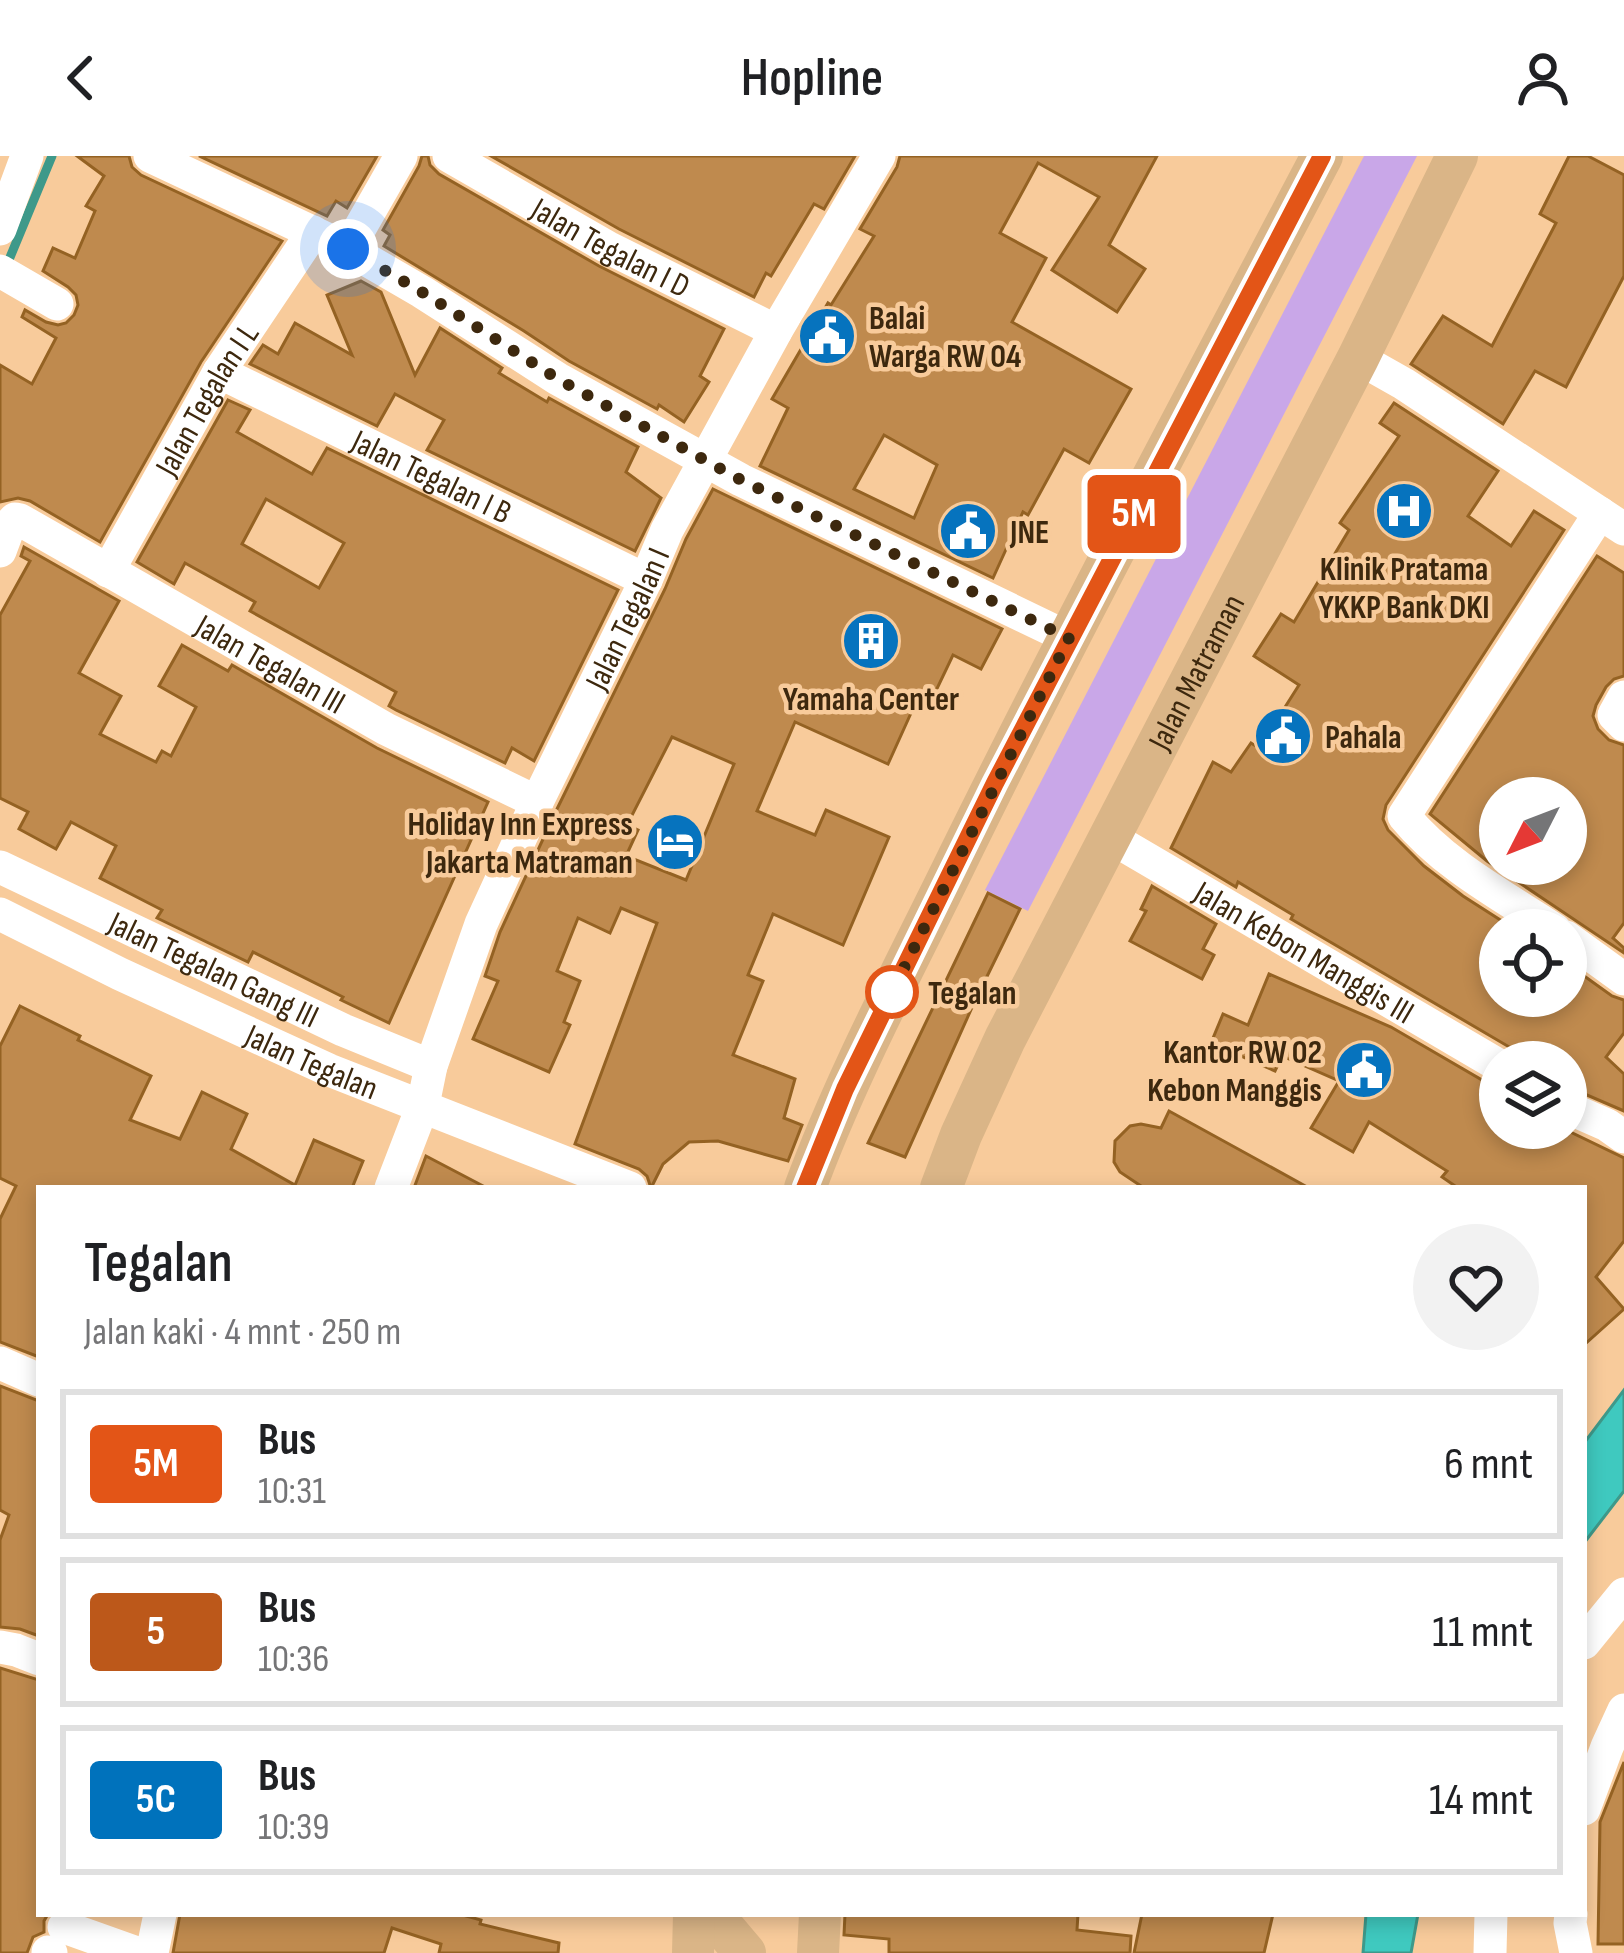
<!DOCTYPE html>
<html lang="id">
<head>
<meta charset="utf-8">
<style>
  :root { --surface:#fff; --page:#f2f2f2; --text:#202124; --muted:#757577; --line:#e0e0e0 }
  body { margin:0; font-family:"Sofia Sans Condensed",sans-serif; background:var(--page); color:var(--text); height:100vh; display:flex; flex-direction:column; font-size:45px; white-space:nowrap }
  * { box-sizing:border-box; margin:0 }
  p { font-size:39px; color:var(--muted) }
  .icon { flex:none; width:66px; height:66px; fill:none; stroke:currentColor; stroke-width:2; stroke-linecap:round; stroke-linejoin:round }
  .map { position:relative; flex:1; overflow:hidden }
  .side { position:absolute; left:36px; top:1029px; width:1551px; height:732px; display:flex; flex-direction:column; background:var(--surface); border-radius:0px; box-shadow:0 6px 18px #0003 }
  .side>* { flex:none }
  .badge { padding:0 24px; border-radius:9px; font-size:42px; line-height:78px }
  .needle { width:78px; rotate:228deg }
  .controls { position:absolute; left:1479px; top:621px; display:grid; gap:24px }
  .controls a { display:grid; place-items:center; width:108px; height:108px; border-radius:50%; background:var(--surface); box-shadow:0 6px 18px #0003; font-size:60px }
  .you { position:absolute; width:60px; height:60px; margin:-30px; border:9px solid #fff; border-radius:50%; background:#1a73e8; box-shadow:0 0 0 18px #1a73e833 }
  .map>.badge { position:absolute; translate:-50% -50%; box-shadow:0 0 0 6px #fff }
  .round { display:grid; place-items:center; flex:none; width:126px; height:126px; border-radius:63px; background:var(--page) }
  .overview { display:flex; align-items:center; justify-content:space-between; height:204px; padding:0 48px }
  h1 { font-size:57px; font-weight:600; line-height:90px }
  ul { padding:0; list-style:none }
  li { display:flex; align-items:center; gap:36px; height:150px; margin:0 24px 18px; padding:0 24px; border:6px solid var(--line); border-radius:0px }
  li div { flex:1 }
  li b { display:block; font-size:45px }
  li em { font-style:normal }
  li .badge { min-width:132px; font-weight:700; text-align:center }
  header { display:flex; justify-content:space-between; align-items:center; height:156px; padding:0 48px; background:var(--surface); font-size:54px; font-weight:600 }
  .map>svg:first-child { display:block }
  .green { fill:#c9a7e8 }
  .water { fill:#3fc9bf; stroke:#3e998a; stroke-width:3 }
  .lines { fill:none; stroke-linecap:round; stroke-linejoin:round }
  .stream { stroke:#3e998a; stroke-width:9 }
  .building { fill:#bf8a4e; stroke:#946223; stroke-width:3; fill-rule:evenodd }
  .minor { stroke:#fff; stroke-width:33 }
  .major { stroke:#dab587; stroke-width:42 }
  .line-casing { stroke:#fff; stroke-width:27 }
  .line { stroke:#e35517; stroke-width:18 }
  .walk { stroke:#3d280e; stroke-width:12; stroke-dasharray:0 21.6 }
  .stop-dot { fill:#fff; stroke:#e35517; stroke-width:6 }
  .labels { text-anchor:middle; stroke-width:9; stroke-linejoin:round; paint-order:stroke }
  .street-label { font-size:33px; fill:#3d280e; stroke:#f8cb9b }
  .poi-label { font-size:33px; font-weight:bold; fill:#3d280e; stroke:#f8cb9b; text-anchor:start }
  .stop-label { font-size:33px; font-weight:bold; fill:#3d280e; stroke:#f8cb9b; text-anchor:start }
</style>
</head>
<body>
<header><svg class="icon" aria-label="back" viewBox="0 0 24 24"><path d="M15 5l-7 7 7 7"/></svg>Hopline<svg class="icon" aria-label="person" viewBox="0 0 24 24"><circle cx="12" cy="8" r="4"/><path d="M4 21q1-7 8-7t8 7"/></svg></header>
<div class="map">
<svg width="1624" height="1797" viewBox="0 0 1624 1797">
  <rect width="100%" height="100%" fill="#f8cb9b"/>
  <path class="green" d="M 1364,0 L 1417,0 L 1028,755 L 985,734 Z"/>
  <g class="water">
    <path d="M 1624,1234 L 1624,1335 L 1584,1387 L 1584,1287 Z"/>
    <path d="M 1366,1758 L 1418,1758 L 1411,1797 L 1363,1797 Z"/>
  </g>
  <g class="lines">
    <path class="stream" d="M 6,111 L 52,0"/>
  </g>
  <g class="building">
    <path d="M 77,0 L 129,0 L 132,11 L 141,19 L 282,85 L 201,206 L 100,386 L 30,345 L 18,342 L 0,346 L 0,209 L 32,228 L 56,182 L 22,161 L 25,154 L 46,166 L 58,169 L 66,167 L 74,159 L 78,149 L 76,139 L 68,131 L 43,115 L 53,92 L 75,102 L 95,55 L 86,50 L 104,20 Z"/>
    <path d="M 199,0 L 377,0 L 347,52 L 336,45 L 327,60 Z"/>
    <path d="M 422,0 L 428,0 L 430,9 L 439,18 L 599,110 L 724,173 L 700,220 L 709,226 L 684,266 L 659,249 L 657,253 L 569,205 L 524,175 L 384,90 L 390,79 L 383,74 L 419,10 Z"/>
    <path d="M 491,0 L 855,0 L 824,53 L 814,48 L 771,120 L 766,117 L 754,141 L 619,73 Z"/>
    <path d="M 900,0 L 1157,0 L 1109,89 L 1145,113 L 1117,156 L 1052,114 L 1099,41 L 1038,7 L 1000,77 L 1046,102 L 1012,166 L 1131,233 L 1089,307 L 1064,293 L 1028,359 L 1023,356 L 993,422 L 760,310 L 788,252 L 772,243 L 828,147 L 831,149 L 874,80 L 860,73 L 897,11 ZM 884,279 L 937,309 L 914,362 L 854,333 Z"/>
    <path d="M 1569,0 L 1588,0 L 1624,19 L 1624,120 L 1566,231 L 1535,215 L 1503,268 L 1411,208 L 1443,160 L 1492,190 L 1556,67 L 1540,58 Z"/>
    <path d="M 361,125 L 381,136 L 415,219 L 440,172 L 502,212 L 499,217 L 547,246 L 549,242 L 638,291 L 626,316 L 661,342 L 635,395 L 427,294 L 444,264 L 395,238 L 377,270 L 250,208 L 263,189 L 278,198 L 295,167 L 352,199 L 327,139 Z"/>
    <path d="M 228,244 L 250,254 L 237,276 L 312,318 L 327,292 L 618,434 L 534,605 L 512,592 L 505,607 L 396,554 L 389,550 L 396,536 L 250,455 L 255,446 L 185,407 L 174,428 L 137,406 ZM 266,343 L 344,387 L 319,432 L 242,388 Z"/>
    <path d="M 1394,247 L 1498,315 L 1468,360 L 1511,390 L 1534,355 L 1564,374 L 1386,649 L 1383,663 L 1388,674 L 1424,710 L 1463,740 L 1516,774 L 1500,774 L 1500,840 L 1566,840 L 1566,807 L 1612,840 L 1624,844 L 1624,877 L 1606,901 L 1624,918 L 1624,955 L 1566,930 L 1566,906 L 1520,906 L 1511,892 L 1291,763 L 1293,759 L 1238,726 L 1236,731 L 1171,692 L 1213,606 L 1231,616 L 1251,587 L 1259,592 L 1299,529 L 1254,500 L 1281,458 L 1294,466 L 1349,374 L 1340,367 L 1399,280 L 1380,267 Z"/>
    <path d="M 713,333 L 1002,473 L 981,513 L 953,499 L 933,541 L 921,535 L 888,608 L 795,566 L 757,655 L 815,679 L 826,654 L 889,681 L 843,789 L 773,758 L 748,819 L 763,825 L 733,899 L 795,923 L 784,962 L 802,969 L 788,1005 L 718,985 L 689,986 L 663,1008 L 651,1032 L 647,1020 L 639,1013 L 575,988 L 657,767 L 621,752 L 610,777 L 578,762 L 557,815 L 580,825 L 564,866 L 570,869 L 549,916 L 473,883 L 498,825 L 485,820 L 500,776 L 556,655 L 665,433 L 686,383 ZM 672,581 L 734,608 L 686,724 L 626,700 L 638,674 L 627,669 Z"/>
    <path d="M 24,391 L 119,445 L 79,517 L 121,540 L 100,578 L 156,606 L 162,595 L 171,600 L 196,551 L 159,530 L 182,489 L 228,515 L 232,509 L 377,592 L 488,646 L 389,867 L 341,844 L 343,841 L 253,796 L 248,806 L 157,762 L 162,754 L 100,722 L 116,690 L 71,666 L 56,693 L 19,673 L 28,656 L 0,642 L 0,459 L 30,405 L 21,400 Z"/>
    <path d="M 1597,400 L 1624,417 L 1624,520 L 1614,523 L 1606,531 L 1596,549 L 1593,560 L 1598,573 L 1609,584 L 1624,589 L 1624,767 L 1613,782 L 1624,792 L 1624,797 L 1487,705 L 1430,658 ZM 1500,642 L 1566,642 L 1566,708 L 1500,708 Z"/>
    <path d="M 1152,730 L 1216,768 L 1203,793 L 1214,799 L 1202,823 L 1130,785 L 1146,755 L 1141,753 Z"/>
    <path d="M 988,737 L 1020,753 L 974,847 L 905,1001 L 868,987 Z"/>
    <path d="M 1269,818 L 1391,871 L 1489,928 L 1500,931 L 1500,972 L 1562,972 L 1624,1002 L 1624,1085 L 1596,1121 L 1624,1153 L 1584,1189 L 1584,1032 L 1458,1032 L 1442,1021 L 1447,1015 L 1369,966 L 1353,996 L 1311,972 L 1339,925 L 1282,900 L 1275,915 L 1211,887 L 1223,858 L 1248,869 Z"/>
    <path d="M 20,850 L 80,880 L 78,884 L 151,920 L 130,964 L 180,983 L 202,936 L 247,958 L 231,993 L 295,1029 L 314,984 L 363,1005 L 352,1032 L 39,1032 L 39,1201 L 0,1186 L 0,1063 L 16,1030 L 0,1022 L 0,890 Z"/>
    <path d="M 1169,955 L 1309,1032 L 1144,1032 L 1120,1016 L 1114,1006 L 1115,985 L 1130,970 L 1141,968 L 1161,972 Z"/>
    <path d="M 426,1000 L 487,1032 L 414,1032 Z"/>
    <path d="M 0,1230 L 39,1245 L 39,1480 L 20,1473 L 0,1471 L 0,1384 L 9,1359 L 0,1354 Z"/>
    <path d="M 0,1512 L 39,1524 L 39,1758 L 48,1758 L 44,1765 L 44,1776 L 33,1781 L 27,1797 L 0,1797 Z"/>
    <path d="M 1624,1606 L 1624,1788 L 1598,1788 L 1600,1666 Z"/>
    <path d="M 180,1758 L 459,1758 L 481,1764 L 480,1768 L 559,1787 L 558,1797 L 439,1797 L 441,1788 L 392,1772 L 384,1797 L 173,1797 Z"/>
    <path d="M 845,1758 L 1078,1758 L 1077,1774 L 1131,1780 L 1130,1797 L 889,1797 L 889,1783 L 844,1779 Z"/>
    <path d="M 1142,1758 L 1273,1758 L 1264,1797 L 1134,1797 Z"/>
  </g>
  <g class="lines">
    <g class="minor">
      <path d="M 150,0 L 348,93 L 422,136 L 558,223 L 741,324 L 1069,482"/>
      <path id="s1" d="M 449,0 L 609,92 L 776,175"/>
      <path d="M 0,73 L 27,0"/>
      <path d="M 348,93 L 401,0"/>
      <path d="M 0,115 L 57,148"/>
      <path d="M 1358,202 L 1404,228 L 1624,373"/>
      <path id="s2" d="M 219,216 L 646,424"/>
      <path id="s3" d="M 0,395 L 10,368 L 15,363 L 20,364 L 386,573 L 537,646"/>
      <path id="s4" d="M 108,415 L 219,216 L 313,76"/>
      <path d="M 1624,541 L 1614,559 L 1624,569"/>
      <path id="s5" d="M 1108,680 L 1500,910"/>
      <path id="s6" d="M 0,711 L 343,874 L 431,910"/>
      <path id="s7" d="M 0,758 L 120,818 L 329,914 L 630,1032"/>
      <path d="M 1555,774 C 1503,740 1444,709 1404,660 L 1600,357"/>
      <path d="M 1566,781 L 1624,823"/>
      <path d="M 1566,951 L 1607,969 L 1624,981"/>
      <path id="s8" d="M 391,1032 L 423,949 L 431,910 L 481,768 L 537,646 L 646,424 L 667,374 L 776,175 L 879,0"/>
      <path d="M 0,1207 L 39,1224"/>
      <path d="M 1584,1487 L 1624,1438"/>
      <path d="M 0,1491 L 16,1494 L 39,1503"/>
      <path d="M 1584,1653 L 1607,1591 L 1624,1554"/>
      <path d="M 1571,1758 L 1570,1767 L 1576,1797"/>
      <path d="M 64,1771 L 137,1797"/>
      <path d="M 48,1796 L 51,1797"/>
      <path d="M 152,1797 L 160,1758"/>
      <path d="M 1490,1797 L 1491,1758"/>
    </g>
    <g class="major">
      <path d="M 805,1032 C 847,918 905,811 958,702 C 1074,466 1199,234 1322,0"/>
      <path id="s9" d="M 941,1032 L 961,979 L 1005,883 L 1358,202 L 1457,0"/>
      <path d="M 712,1758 L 745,1797"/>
      <path d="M 693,1797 L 694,1758"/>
      <path d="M 818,1797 L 820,1758"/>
    </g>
  </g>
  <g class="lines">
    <defs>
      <path id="line" d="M 805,1032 L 845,933 L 995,627 L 1322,0"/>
    </defs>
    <use href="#line" class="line-casing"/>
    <use href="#line" class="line"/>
    <path class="walk" d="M 348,93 L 422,136 L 558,223 L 741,324 L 1069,482 L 892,836"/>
  </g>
  <defs>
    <symbol id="civic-disc" viewBox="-11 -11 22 22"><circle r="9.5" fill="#0673be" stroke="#f8cb9b"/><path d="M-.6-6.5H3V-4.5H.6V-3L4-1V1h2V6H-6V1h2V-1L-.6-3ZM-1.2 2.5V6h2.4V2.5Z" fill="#fff"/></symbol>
    <symbol id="hospital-disc" viewBox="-11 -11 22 22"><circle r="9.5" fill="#0673be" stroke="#f8cb9b"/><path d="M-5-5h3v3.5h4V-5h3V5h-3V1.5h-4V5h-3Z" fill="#fff"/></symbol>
    <symbol id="building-disc" viewBox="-11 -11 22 22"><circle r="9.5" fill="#0673be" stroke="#f8cb9b"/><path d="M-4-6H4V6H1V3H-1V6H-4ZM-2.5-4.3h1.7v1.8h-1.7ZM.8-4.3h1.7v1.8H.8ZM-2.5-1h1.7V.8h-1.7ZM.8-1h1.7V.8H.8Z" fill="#fff"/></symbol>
    <symbol id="hotel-disc" viewBox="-11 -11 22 22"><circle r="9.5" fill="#0673be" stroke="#f8cb9b"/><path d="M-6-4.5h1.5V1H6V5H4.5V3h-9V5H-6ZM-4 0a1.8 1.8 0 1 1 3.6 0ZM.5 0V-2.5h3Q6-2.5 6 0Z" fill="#fff"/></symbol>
  </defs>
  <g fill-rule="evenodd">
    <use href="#civic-disc" x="794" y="147" width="66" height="66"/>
    <use href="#hospital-disc" x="1371" y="322" width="66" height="66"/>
    <use href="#civic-disc" x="935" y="342" width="66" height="66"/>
    <use href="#building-disc" x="838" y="452" width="66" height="66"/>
    <use href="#civic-disc" x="1250" y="547" width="66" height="66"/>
    <use href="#hotel-disc" x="642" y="653" width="66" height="66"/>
    <use href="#civic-disc" x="1331" y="881" width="66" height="66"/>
  </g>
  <circle class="stop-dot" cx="892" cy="836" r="24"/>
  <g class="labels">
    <g class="street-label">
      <text dy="12" stroke="none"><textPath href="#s1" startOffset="186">Jalan Tegalan I D</textPath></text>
      <text dy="12" stroke="none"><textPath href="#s4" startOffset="198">Jalan Tegalan I L</textPath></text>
      <text dy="12" stroke="none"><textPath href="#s2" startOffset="237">Jalan Tegalan I B</textPath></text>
      <text dy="12" stroke="none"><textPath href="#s8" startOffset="618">Jalan Tegalan I</textPath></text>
      <text dy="12" stroke="none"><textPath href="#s3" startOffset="330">Jalan Tegalan III</textPath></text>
      <text dy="12" stroke="none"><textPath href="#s9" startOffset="576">Jalan Matraman</textPath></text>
      <text dy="12" stroke="none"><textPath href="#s5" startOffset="228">Jalan Kebon Manggis III</textPath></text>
      <text dy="12" stroke="none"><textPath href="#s6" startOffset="237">Jalan Tegalan Gang III</textPath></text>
      <text dy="12" stroke="none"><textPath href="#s7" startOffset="345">Jalan Tegalan</textPath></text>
    </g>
    <g class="poi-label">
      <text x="869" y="173">Balai<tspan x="869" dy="38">Warga RW 04</tspan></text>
      <text x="1010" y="387">JNE</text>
      <text x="1404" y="424" text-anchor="middle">Klinik Pratama<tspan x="1404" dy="38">YKKP Bank DKI</tspan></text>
      <text x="871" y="554" text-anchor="middle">Yamaha Center</text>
      <text x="1325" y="592">Pahala</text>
      <text x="633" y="679" text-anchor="end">Holiday Inn Express<tspan x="633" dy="38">Jakarta Matraman</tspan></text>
      <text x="1322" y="907" text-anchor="end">Kantor RW 02<tspan x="1322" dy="38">Kebon Manggis</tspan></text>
    </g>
    <g class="stop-label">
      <text x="928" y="848">Tegalan</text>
    </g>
  </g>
</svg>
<div class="controls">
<a><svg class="needle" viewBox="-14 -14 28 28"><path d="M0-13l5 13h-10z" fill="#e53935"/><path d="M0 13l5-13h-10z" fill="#757577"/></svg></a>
<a><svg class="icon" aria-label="locate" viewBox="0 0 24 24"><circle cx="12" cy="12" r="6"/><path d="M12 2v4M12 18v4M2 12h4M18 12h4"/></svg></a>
<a><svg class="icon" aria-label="layers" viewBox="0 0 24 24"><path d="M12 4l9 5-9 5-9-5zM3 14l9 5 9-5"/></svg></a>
</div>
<div class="you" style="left:348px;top:93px"></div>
<b class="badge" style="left:1134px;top:358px;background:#e35517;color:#fff">5M</b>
<section class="side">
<div class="overview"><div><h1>Tegalan</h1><p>Jalan kaki · 4 mnt · 250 m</p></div><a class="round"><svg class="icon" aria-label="heart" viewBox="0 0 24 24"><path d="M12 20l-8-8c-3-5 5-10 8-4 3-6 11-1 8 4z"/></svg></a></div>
<ul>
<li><span class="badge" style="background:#e35517;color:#fff">5M</span><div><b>Bus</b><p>10:31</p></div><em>6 mnt</em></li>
<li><span class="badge" style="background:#bc581a;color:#fff">5</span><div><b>Bus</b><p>10:36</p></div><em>11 mnt</em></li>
<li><span class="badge" style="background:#0072bc;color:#fff">5C</span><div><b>Bus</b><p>10:39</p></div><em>14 mnt</em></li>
</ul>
</section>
</div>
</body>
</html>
